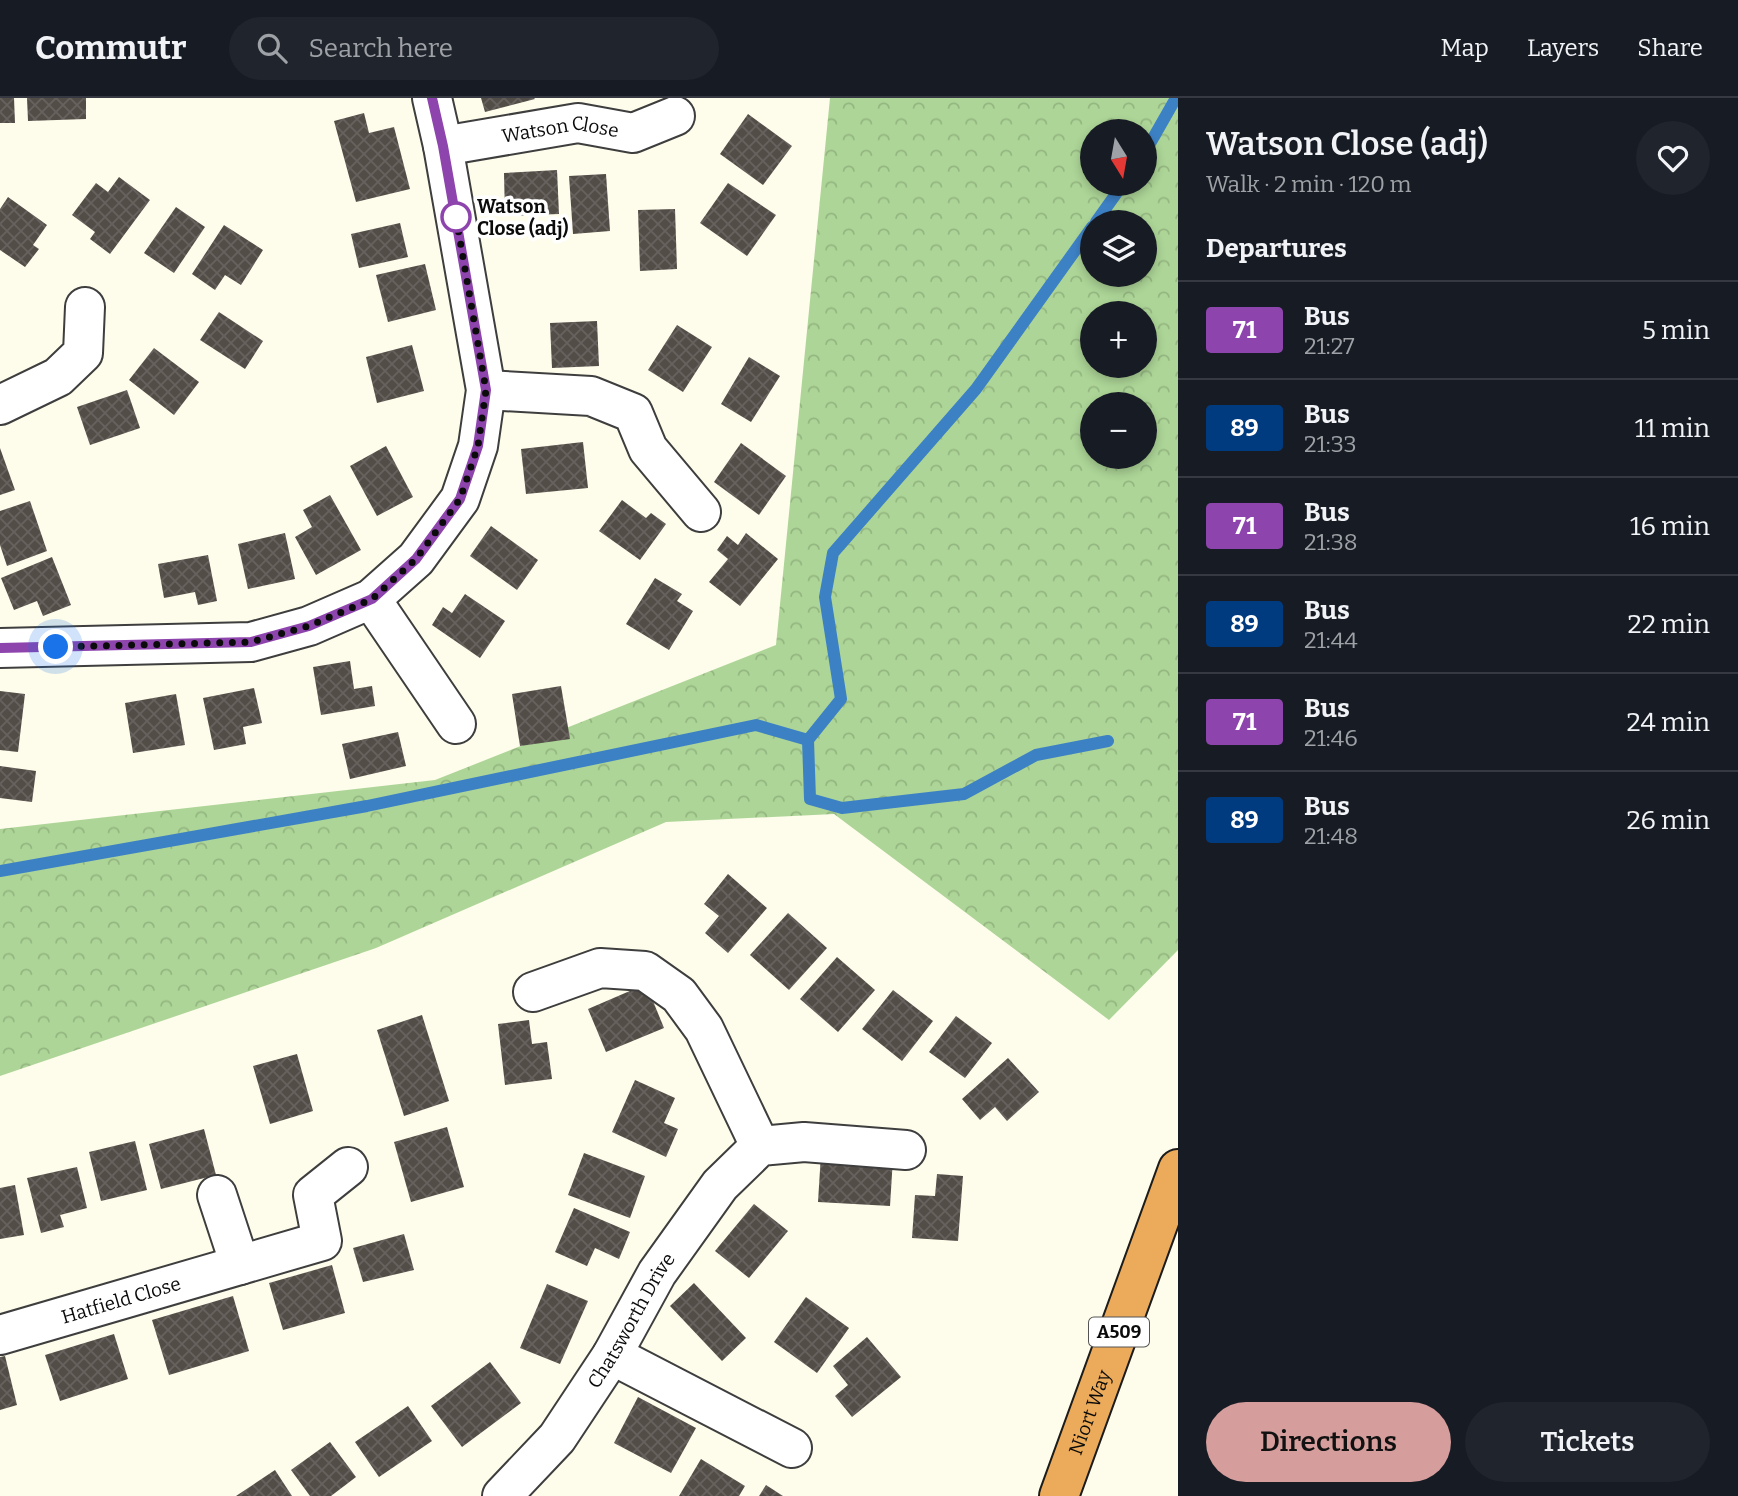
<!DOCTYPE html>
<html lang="en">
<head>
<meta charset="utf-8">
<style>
  :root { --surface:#171b24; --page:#20242c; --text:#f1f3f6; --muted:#9ea1a6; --line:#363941; --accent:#d59d9b }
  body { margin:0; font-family:Bitter,serif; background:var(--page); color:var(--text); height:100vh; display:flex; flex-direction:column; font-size:26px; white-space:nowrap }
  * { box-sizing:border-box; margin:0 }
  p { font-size:23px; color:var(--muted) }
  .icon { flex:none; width:38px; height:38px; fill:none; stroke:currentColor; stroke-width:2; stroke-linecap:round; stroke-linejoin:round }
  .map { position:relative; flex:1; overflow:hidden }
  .panel { display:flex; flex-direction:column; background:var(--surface); width:560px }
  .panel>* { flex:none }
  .badge { padding:0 14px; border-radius:5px; font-size:24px; line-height:46px }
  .needle { width:46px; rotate:169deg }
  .tools { position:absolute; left:1080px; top:21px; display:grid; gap:14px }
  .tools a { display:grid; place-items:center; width:77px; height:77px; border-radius:50%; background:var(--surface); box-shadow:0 4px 10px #0003; font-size:35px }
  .you { position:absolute; width:35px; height:35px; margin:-18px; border:5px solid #fff; border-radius:50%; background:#1a73e8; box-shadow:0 0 0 10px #1a73e833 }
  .map>.badge { position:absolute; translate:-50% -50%; box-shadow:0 0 0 4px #fff }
  h2 { padding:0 28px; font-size:26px; line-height:63px }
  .round { display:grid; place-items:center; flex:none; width:74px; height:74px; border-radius:37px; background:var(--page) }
  .summary { display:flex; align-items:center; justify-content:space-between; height:119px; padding:0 28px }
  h1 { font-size:33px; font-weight:600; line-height:52px }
  .primary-button { display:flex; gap:14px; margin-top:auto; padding:14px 28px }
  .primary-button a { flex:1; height:80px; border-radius:42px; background:var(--accent); color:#111; font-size:28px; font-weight:600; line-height:80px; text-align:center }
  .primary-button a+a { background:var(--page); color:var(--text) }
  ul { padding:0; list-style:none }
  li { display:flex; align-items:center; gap:21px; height:98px; padding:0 28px; border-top:2px solid var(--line) }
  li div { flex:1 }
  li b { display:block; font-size:26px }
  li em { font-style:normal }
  li .badge { min-width:77px; font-weight:700; text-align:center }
  header { display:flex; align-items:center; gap:42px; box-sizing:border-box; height:98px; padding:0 35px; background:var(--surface); border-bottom:2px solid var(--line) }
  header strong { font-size:33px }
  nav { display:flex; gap:38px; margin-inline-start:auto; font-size:24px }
  .search { width:490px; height:63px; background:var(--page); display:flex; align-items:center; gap:18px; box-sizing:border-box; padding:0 24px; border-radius:38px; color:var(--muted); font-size:26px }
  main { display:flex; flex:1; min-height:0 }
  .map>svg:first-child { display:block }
  .forest { fill:url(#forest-crowns); fill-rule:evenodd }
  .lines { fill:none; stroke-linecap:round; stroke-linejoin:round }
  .stream { stroke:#3d81c5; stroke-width:12 }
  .building { fill:url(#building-cross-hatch) }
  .minor-casing { stroke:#3e3e3e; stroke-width:42 }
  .highway-casing { stroke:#1c1c1c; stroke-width:42 }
  .minor { stroke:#fff; stroke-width:38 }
  .highway { stroke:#ecab5a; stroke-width:38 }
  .line-casing { stroke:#fff; stroke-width:16 }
  .line { stroke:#8e44ad; stroke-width:10 }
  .walk { stroke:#0b0b0b; stroke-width:7; stroke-dasharray:0 12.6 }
  .stop-dot { fill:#fff; stroke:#8e44ad; stroke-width:3.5 }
  .labels { text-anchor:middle; stroke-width:7; stroke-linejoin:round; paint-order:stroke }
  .shield { fill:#fff; stroke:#545454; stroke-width:2 }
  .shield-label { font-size:18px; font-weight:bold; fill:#0b0b0b }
  .street-label { font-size:19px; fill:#0b0b0b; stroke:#fff }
  .stop-label { font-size:19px; font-weight:bold; fill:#0b0b0b; stroke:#fff; text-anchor:start }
</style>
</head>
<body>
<header>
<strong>Commutr</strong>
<div class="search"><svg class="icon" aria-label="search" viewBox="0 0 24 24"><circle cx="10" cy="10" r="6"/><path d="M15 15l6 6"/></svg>Search here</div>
<nav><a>Map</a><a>Layers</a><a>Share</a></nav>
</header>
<main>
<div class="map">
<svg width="1178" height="1398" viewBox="0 0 1178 1398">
  <defs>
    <pattern id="forest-crowns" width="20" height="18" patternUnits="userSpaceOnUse" patternTransform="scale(1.75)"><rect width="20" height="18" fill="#add597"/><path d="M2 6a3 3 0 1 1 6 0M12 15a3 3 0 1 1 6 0" fill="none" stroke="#94b681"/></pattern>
    <pattern id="building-cross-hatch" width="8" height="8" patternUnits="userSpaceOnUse" patternTransform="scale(1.75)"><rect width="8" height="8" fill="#534d48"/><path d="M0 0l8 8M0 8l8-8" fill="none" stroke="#67625e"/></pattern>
  </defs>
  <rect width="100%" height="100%" fill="#fefcea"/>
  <path class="forest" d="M 830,0 L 1178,0 L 1178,852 L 1109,922 L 834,716 L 666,724 L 376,850 L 0,978 L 0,731 L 435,682 L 776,547 ZM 1092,33 L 1144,33 L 1144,86 L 1092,86 ZM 1092,124 L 1144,124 L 1144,177 L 1092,177 ZM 1092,215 L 1144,215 L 1144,268 L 1092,268 ZM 1092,306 L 1144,306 L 1144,359 L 1092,359 Z"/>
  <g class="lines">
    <g class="stream">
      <path d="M 1144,56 L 1176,0"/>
      <path d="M 1096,124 L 1123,86"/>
      <path d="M 808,642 L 810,701 L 842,710 L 964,696 L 1036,657 L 1108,643"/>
      <path d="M 0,773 L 367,708 L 756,627 L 808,642 L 841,601 L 825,499 L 833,455 L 976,291 L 1092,129"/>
    </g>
  </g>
  <g class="building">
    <path d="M 0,0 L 14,0 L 15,25 L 0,25 Z"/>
    <path d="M 27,0 L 86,0 L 86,21 L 28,23 Z"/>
    <path d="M 481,0 L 534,0 L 535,1 L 485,14 Z"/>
    <path d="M 364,15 L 369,35 L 394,29 L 410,91 L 356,104 L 334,23 Z"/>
    <path d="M 748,16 L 792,48 L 763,87 L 720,56 Z"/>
    <path d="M 557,72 L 559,116 L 505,118 L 504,75 Z"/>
    <path d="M 606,76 L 610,133 L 573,136 L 569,78 Z"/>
    <path d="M 119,79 L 150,102 L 110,156 L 90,141 L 95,134 L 72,117 L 96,85 L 108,94 Z"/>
    <path d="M 728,85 L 776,117 L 747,158 L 700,125 Z"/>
    <path d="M 8,99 L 47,127 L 33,147 L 39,151 L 25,169 L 0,152 L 0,111 Z"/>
    <path d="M 176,109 L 205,129 L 174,175 L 144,155 Z"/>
    <path d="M 675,111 L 677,171 L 640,173 L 638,112 Z"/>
    <path d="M 400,125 L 408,159 L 359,170 L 351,136 Z"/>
    <path d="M 224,127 L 263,152 L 241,187 L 225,177 L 215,192 L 192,176 Z"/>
    <path d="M 425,166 L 436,212 L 388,224 L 376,177 Z"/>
    <path d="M 219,214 L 263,243 L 245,271 L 200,242 Z"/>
    <path d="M 597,223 L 599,268 L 552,270 L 550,225 Z"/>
    <path d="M 677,227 L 712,249 L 683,294 L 648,272 Z"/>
    <path d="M 412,247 L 424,293 L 377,305 L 366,259 Z"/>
    <path d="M 154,250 L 199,284 L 174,317 L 129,282 Z"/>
    <path d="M 749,259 L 780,278 L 751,324 L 721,306 Z"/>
    <path d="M 127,292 L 140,330 L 90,347 L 77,309 Z"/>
    <path d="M 583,344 L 588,390 L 526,396 L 521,351 Z"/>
    <path d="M 741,345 L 786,378 L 759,417 L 714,384 Z"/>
    <path d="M 386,348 L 413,399 L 377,418 L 350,368 Z"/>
    <path d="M 0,350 L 15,392 L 0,397 Z"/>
    <path d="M 330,397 L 361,452 L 316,477 L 295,439 L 312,429 L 303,412 Z"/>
    <path d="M 622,402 L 646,420 L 651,415 L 666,426 L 640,462 L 599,433 Z"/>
    <path d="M 30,403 L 47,453 L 7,468 L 0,447 L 0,413 Z"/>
    <path d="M 491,428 L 538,462 L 517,492 L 470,458 Z"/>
    <path d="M 285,435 L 295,481 L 248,491 L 238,446 Z"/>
    <path d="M 746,435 L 778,461 L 740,508 L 709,484 L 728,461 L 717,452 L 727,438 L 738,447 Z"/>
    <path d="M 208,457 L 217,503 L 198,507 L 195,494 L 164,500 L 158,466 Z"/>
    <path d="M 52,459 L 71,507 L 43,518 L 37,503 L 14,512 L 1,480 Z"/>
    <path d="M 655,480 L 682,496 L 677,503 L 693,513 L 669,552 L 626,526 Z"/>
    <path d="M 465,496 L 505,523 L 480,560 L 432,527 L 443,509 L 452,515 Z"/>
    <path d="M 350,563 L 354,591 L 372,588 L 375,608 L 321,617 L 313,569 Z"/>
    <path d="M 561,588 L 570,641 L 520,648 L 512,596 Z"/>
    <path d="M 254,590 L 262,625 L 243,629 L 246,646 L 214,652 L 203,600 Z"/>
    <path d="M 0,593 L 25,596 L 18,654 L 0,652 Z"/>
    <path d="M 176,596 L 185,647 L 133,655 L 125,605 Z"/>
    <path d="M 398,634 L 406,668 L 350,681 L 342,646 Z"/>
    <path d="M 0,668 L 36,673 L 32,704 L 0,700 Z"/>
    <path d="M 728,776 L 767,810 L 728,855 L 705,835 L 719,818 L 704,806 Z"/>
    <path d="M 788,815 L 827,850 L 789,892 L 750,857 Z"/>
    <path d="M 837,859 L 875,892 L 838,934 L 800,901 Z"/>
    <path d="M 646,886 L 664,930 L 606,954 L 588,911 Z"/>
    <path d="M 893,892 L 933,923 L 902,963 L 862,931 Z"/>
    <path d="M 422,917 L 449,1003 L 404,1018 L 377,932 Z"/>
    <path d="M 956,918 L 992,945 L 965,980 L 929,954 Z"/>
    <path d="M 529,922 L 532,946 L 547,944 L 552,981 L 505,987 L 498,926 Z"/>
    <path d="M 297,956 L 313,1013 L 270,1026 L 253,968 Z"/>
    <path d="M 1008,960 L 1039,994 L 1007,1023 L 995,1009 L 980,1022 L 962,1001 Z"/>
    <path d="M 635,982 L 675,1000 L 664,1025 L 678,1031 L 666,1059 L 612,1034 Z"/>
    <path d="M 447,1029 L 464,1089 L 411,1104 L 394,1044 Z"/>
    <path d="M 204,1031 L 216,1077 L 161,1091 L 149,1046 Z"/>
    <path d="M 135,1043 L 147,1092 L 101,1103 L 89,1054 Z"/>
    <path d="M 584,1055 L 645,1078 L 630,1120 L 568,1097 Z"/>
    <path d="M 821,1056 L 893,1060 L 890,1108 L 818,1104 Z"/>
    <path d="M 77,1069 L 87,1110 L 60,1117 L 64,1129 L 41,1135 L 27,1080 Z"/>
    <path d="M 937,1076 L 963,1078 L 958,1143 L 912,1140 L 915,1097 L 935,1098 Z"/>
    <path d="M 15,1087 L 24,1137 L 0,1141 L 0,1090 Z"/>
    <path d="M 754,1106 L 788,1133 L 749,1180 L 715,1153 Z"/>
    <path d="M 574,1110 L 630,1134 L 619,1161 L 595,1150 L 587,1168 L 555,1154 Z"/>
    <path d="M 404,1136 L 414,1172 L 363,1184 L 353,1150 Z"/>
    <path d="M 332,1167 L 345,1215 L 283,1232 L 269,1185 Z"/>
    <path d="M 694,1185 L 746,1240 L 722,1263 L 670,1208 Z"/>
    <path d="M 547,1186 L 588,1203 L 560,1266 L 520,1250 Z"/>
    <path d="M 233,1198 L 249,1253 L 169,1277 L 152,1222 Z"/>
    <path d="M 806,1199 L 849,1230 L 817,1275 L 774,1244 Z"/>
    <path d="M 114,1236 L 128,1281 L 60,1303 L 45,1257 Z"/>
    <path d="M 867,1239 L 901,1279 L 852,1319 L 835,1298 L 848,1287 L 833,1268 Z"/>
    <path d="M 5,1258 L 17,1307 L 0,1312 L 0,1259 Z"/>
    <path d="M 490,1264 L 521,1305 L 462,1349 L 431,1308 Z"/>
    <path d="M 638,1299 L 696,1330 L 671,1375 L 614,1345 Z"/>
    <path d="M 408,1308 L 432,1343 L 379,1379 L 355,1344 Z"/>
    <path d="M 330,1344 L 356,1379 L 331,1398 L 310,1398 L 291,1372 Z"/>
    <path d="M 701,1361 L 745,1388 L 739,1398 L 679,1398 Z"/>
    <path d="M 275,1372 L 292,1398 L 236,1398 Z"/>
    <path d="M 766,1387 L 783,1398 L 759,1398 Z"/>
  </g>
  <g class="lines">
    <defs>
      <g id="minor">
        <path id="s1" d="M 443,48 L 578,25 L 633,35 L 675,18"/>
        <path d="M 486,292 L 591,298 L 633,315 L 648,351 L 701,414"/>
        <path d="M 0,307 L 58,279 L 83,255 L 85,209"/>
        <path d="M 371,501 L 456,626"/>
        <path d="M 0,550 L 251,544 L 309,528 L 371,501 L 416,461 L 460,401 L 478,348 L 486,292 L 443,48 L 432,0"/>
        <path d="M 533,894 L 600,870 L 645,873 L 679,897 L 704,931 L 760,1048"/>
        <path d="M 217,1097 L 240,1167"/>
        <path id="s2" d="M 0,1237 L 322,1143 L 313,1097 L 348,1069"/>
        <path d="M 612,1257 L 792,1350"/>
        <path id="s3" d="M 502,1398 L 557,1340 L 612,1257 L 657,1175 L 720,1087 L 760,1048 L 804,1044 L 906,1052"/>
      </g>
      <g id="highway">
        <path id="s4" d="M 1059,1398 L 1178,1071"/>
      </g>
    </defs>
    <use href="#minor" class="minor-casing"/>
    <use href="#highway" class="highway-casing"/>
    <use href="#minor" class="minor"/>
    <use href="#highway" class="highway"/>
  </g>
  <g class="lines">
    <defs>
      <path id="line" d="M 0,550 L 251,544 L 309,528 L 372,501 L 416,461 L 460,401 L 478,348 L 486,292 L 443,48 L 432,0"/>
    </defs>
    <use href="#line" class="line-casing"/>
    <use href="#line" class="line"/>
    <path class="walk" d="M 56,549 L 251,544 L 309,528 L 372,501 L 416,461 L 460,401 L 478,348 L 486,292 L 456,119"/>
  </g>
  <circle class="stop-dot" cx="456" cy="119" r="14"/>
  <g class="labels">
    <rect class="shield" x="1089" y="1219.5" width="60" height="29" rx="5"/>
    <g class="shield-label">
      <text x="1119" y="1240">A509</text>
    </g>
    <g class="street-label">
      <text dy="7" stroke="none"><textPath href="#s1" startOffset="119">Watson Close</textPath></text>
      <text dy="7" stroke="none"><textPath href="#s2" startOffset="126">Hatfield Close</textPath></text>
      <text dy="7" stroke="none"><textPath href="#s3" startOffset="219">Chatsworth Drive</textPath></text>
      <text dy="7" stroke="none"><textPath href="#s4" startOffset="89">Niort Way</textPath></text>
    </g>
    <g class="stop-label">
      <text x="477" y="115">Watson<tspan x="477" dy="22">Close (adj)</tspan></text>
    </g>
  </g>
</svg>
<div class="tools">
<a><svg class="needle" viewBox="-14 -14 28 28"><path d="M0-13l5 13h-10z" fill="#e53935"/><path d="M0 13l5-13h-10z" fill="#9ea1a6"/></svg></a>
<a><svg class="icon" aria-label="layers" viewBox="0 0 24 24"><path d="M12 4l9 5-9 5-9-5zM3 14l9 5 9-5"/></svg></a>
<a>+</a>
<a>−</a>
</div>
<div class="you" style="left:56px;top:549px"></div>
</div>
<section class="panel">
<div class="summary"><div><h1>Watson Close (adj)</h1><p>Walk · 2 min · 120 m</p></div><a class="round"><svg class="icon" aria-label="heart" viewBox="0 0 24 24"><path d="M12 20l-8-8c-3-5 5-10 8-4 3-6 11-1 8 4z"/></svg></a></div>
<h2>Departures</h2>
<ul>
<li><span class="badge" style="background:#8e44ad;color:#fff">71</span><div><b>Bus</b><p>21:27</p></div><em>5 min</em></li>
<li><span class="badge" style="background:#003b80;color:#fff">89</span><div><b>Bus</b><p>21:33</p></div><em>11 min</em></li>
<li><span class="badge" style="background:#8e44ad;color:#fff">71</span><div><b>Bus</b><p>21:38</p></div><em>16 min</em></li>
<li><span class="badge" style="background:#003b80;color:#fff">89</span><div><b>Bus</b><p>21:44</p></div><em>22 min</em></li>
<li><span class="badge" style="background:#8e44ad;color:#fff">71</span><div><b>Bus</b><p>21:46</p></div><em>24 min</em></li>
<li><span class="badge" style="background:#003b80;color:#fff">89</span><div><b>Bus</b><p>21:48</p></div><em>26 min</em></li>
</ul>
<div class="primary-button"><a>Directions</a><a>Tickets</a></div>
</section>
</main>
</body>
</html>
